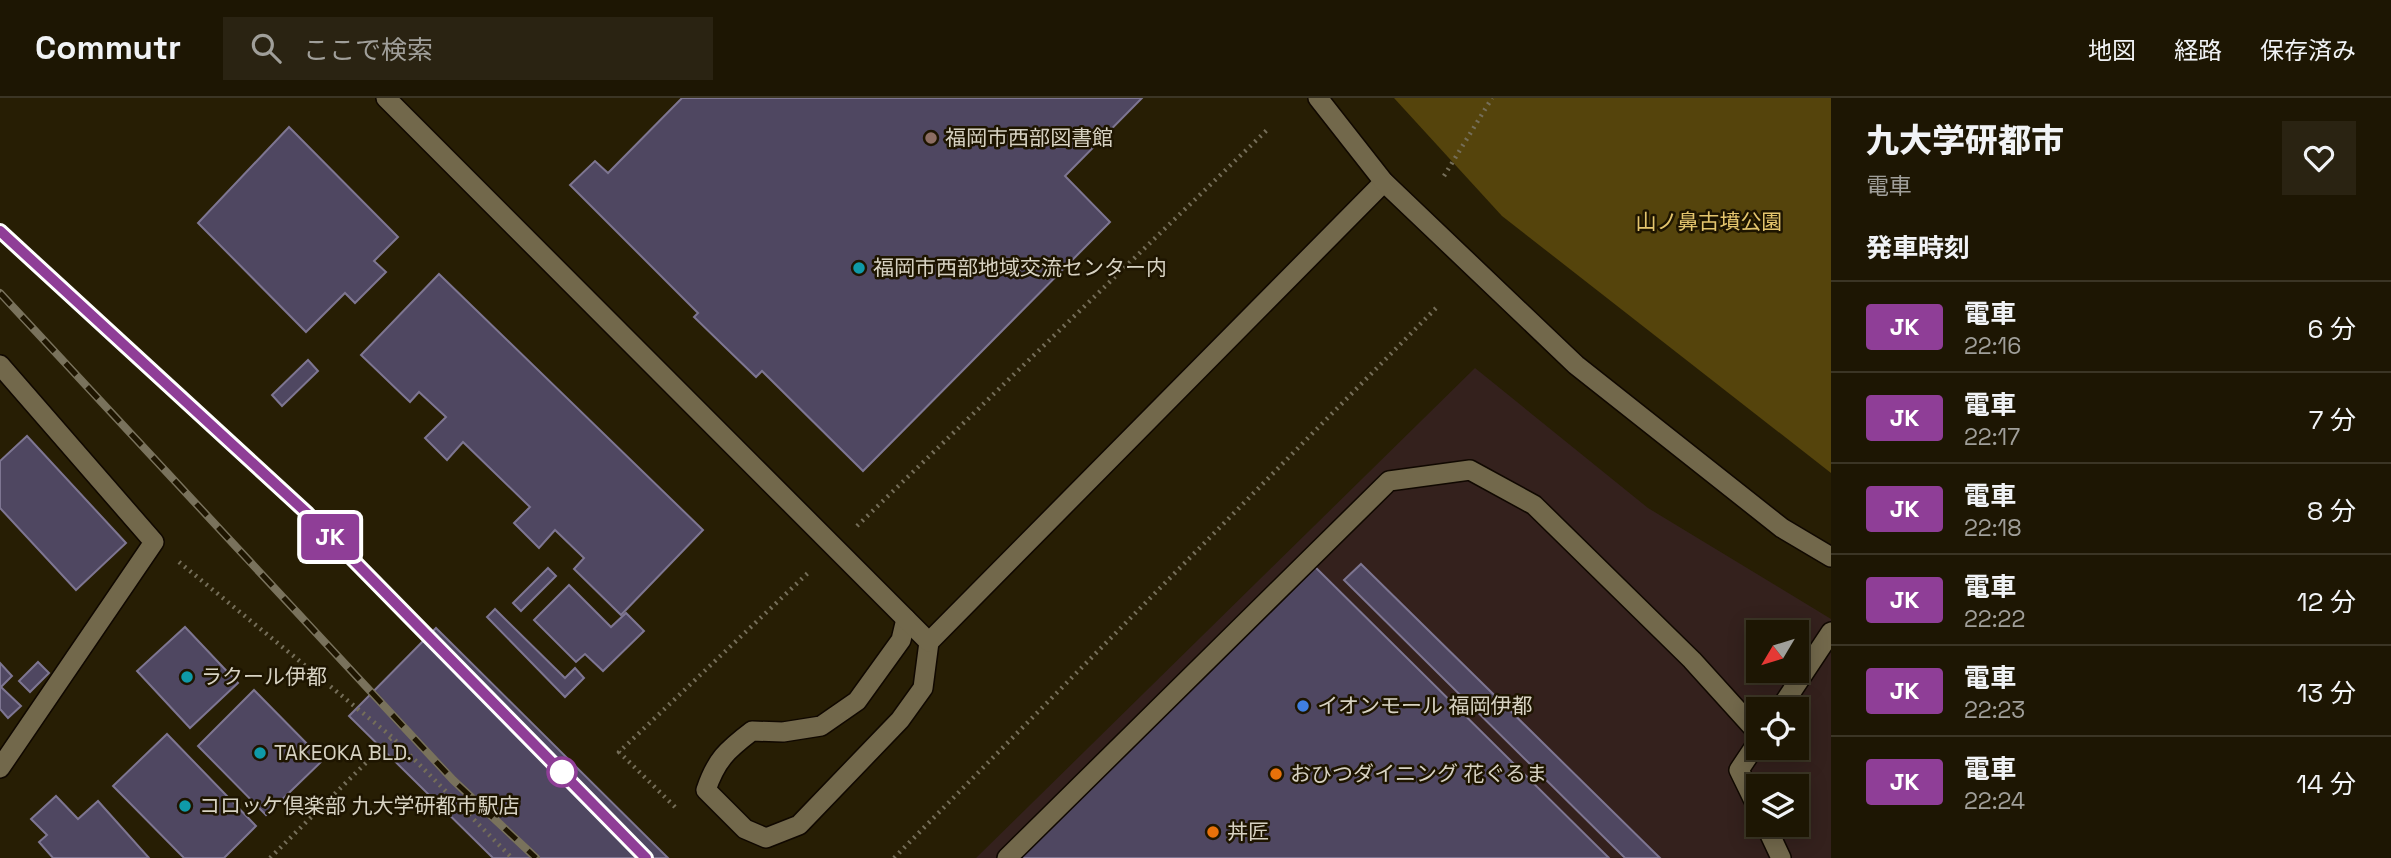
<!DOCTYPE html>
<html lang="ja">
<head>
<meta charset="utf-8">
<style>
  :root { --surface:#1d1603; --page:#2a2312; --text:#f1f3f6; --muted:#a09f9a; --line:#3b3525 }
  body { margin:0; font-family:"Space Grotesk","Noto Sans JP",sans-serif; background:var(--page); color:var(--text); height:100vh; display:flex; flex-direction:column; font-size:26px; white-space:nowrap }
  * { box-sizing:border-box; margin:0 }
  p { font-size:23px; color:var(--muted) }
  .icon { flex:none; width:38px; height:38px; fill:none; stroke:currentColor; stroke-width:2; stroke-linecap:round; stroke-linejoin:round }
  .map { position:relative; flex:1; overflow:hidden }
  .panel { display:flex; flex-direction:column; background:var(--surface); width:560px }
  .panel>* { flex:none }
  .badge { padding:0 14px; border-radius:5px; font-size:24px; line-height:46px }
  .needle { width:46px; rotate:232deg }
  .controls { position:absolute; left:1746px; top:522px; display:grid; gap:14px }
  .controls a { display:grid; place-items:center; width:63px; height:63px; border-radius:0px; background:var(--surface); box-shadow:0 4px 18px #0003,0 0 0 2px var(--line); font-size:35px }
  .map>.badge { position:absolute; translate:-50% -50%; box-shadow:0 0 0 4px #fff }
  h2 { padding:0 35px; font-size:26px; line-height:63px }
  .round { display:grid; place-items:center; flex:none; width:74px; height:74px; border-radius:0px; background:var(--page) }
  .headline { display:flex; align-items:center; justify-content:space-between; height:119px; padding:0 35px }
  h1 { font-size:33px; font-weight:800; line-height:52px }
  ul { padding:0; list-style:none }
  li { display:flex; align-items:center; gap:21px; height:91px; padding:0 35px; border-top:2px solid var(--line) }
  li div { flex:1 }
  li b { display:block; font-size:26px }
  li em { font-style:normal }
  li .badge { min-width:77px; font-weight:700; text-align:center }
  header { display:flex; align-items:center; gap:42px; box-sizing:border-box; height:98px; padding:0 35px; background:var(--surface); border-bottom:2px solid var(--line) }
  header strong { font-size:33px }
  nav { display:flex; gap:38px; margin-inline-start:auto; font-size:24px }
  .search { width:490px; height:63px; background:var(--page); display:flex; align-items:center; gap:18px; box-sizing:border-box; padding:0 24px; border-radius:0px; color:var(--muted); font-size:26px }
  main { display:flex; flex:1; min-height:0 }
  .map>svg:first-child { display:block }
  .commercial { fill:#34211d; fill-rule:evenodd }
  .green { fill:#55440c }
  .building { fill:#4f4761; stroke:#7e7692; stroke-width:2 }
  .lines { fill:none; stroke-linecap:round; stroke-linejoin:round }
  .service-casing { stroke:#100800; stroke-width:22 }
  .minor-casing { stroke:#100800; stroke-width:22 }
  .tertiary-casing { stroke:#100800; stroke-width:22 }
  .path { stroke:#756e59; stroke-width:4.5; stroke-dasharray:2 5; stroke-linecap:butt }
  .service { stroke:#72684b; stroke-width:19 }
  .minor { stroke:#72684b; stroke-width:19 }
  .tertiary { stroke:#72684b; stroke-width:19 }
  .rail-casing { stroke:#79725c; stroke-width:8 }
  .rail { stroke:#1e1500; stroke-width:5; stroke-dasharray:16; stroke-linecap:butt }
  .line-casing { stroke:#fff; stroke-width:16 }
  .line { stroke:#8f3e97; stroke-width:10 }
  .education-dot { fill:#8d6e63; stroke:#1e1500; stroke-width:2.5 }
  .culture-dot { fill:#0f9aa8; stroke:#1e1500; stroke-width:2.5 }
  .shop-dot { fill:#3f7fe0; stroke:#1e1500; stroke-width:2.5 }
  .stop-dot { fill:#fff; stroke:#8f3e97; stroke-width:3.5 }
  .food-dot { fill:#e8710a; stroke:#1e1500; stroke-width:2.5 }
  .labels { text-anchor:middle; stroke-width:5; stroke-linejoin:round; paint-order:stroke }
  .poi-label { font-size:21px; fill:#d7d2c2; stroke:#1e1500; text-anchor:start }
  .park-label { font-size:21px; fill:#e4c56d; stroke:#1e1500 }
</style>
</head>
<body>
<header>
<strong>Commutr</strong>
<div class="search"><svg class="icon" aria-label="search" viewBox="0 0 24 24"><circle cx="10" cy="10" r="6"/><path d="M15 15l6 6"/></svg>ここで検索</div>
<nav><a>地図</a><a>経路</a><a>保存済み</a></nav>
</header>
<main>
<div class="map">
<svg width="1831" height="760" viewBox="0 0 1831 760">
  <rect width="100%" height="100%" fill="#271e04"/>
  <path class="commercial" d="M 1475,270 L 1648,410 L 1831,521 L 1831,760 L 976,760 ZM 1759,534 L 1797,534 L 1797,572 L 1759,572 ZM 1759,611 L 1797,611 L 1797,649 L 1759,649 ZM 1759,688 L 1797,688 L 1797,726 L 1759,726 Z"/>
  <path class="green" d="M 1394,0 L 1831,0 L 1831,375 L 1502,118 Z"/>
  <g class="building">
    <path d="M 682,0 L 1142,0 L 1065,78 L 1110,124 L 863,373 L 762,273 L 756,279 L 694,219 L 698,215 L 570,87 L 595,63 L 608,75 Z"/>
    <path d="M 289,29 L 398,139 L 374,163 L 386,174 L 355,205 L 345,195 L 306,234 L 198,125 Z"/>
    <path d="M 439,176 L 703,432 L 621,517 L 574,471 L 584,460 L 555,432 L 539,450 L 514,425 L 530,409 L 463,344 L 447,362 L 425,340 L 446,319 L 419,294 L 410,304 L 361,257 Z"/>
    <path d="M 308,262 L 318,273 L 282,308 L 272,297 Z"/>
    <path d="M 27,338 L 126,445 L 76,492 L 0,410 L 0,363 Z"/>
    <path d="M 1302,456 L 1609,760 L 1000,760 Z"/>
    <path d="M 1361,466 L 1660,760 L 1625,760 L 1344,482 Z"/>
    <path d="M 548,470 L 556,478 L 521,513 L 513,505 Z"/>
    <path d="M 569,487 L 611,529 L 626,515 L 644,533 L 603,573 L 585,556 L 576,564 L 534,522 Z"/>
    <path d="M 495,511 L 565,580 L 575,570 L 584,580 L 565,599 L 487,519 Z"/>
    <path d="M 185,529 L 238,585 L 190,630 L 137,573 Z"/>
    <path d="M 436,530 L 668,760 L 493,760 L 349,618 Z"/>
    <path d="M 38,564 L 49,575 L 30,594 L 19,583 Z"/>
    <path d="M 0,565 L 12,578 L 1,589 L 21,608 L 8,620 L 0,611 Z"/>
    <path d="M 254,592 L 323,662 L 266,717 L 198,648 Z"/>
    <path d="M 167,636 L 256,728 L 224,760 L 184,760 L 113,688 Z"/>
    <path d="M 56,698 L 78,721 L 98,703 L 149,760 L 53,760 L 39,744 L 47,737 L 31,721 Z"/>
  </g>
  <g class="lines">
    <defs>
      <g id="service">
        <path d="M 1780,611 L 1831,534"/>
        <path d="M 1759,642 L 1739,672 L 1759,713"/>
        <path d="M 1765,726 L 1781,760"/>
        <path d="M 1007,760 L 1389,383 L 1470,372 L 1534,407 L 1692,562 L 1759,636"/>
      </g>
      <g id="minor">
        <path d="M 0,267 L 154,444 L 0,670"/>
        <path d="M 906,521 L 901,542 L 857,603 L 821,628 L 783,634 L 752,633 C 727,652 716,662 706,692 L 745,731 L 766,740 L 799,727 L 900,622 L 923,590 L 929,544"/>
      </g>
      <g id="tertiary">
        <path d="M 386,0 L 929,544 L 1384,84"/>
        <path d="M 1318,0 L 1384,84 L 1576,267 L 1782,430 L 1831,459"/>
      </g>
    </defs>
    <use href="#service" class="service-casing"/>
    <use href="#minor" class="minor-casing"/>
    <use href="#tertiary" class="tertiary-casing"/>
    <g class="path">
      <path d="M 1444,78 L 1492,0"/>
      <path d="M 857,428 L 1269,30"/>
      <path d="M 179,464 L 392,639 L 512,760"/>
      <path d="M 675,709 L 619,654 L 810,473"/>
      <path d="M 270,760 L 392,639"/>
      <path d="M 894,760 L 1438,208"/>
    </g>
    <use href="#service" class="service"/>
    <use href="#minor" class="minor"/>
    <use href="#tertiary" class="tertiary"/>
    <defs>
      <g id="rail">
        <path d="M 0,133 L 308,417 L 646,760"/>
        <path d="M 0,195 L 453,682 L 536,760"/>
      </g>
    </defs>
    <use href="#rail" class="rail-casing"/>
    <use href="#rail" class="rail"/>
  </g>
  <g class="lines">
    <defs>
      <path id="line" d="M 0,133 L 308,416 L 646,760"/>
    </defs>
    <use href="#line" class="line-casing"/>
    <use href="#line" class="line"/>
  </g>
  <circle class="education-dot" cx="931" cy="40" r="7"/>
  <g class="culture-dot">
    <circle cx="859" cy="170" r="7"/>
    <circle cx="187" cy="579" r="7"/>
    <circle cx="260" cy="655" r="7"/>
    <circle cx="185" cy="708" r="7"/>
  </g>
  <circle class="shop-dot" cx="1303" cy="608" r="7"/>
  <circle class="stop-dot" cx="562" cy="674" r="14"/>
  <g class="food-dot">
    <circle cx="1276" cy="676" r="7"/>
    <circle cx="1213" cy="734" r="7"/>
  </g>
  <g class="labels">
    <g class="poi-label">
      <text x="945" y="47">福岡市西部図書館</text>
      <text x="873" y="177">福岡市西部地域交流センター内</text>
      <text x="201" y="586">ラクール伊都</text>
      <text x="1317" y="615">イオンモール 福岡伊都</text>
      <text x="274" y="662">TAKEOKA BLD.</text>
      <text x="1290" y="683">おひつダイニング 花ぐるま</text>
      <text x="199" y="715">コロッケ倶楽部 九大学研都市駅店</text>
      <text x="1227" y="741">丼匠</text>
    </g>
    <g class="park-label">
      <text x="1709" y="131">山ノ鼻古墳公園</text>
    </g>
  </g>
</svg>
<div class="controls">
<a><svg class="needle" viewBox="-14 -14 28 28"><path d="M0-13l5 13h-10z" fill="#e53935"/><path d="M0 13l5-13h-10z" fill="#a09f9a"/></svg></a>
<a><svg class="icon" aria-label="locate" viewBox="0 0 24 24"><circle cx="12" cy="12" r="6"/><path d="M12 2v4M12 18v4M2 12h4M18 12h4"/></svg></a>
<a><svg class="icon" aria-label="layers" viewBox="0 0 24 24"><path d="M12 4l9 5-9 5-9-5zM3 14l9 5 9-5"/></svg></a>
</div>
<b class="badge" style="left:330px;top:439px;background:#8f3e97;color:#fff">JK</b>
</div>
<section class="panel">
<div class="headline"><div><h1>九大学研都市</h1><p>電車</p></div><a class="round"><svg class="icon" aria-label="heart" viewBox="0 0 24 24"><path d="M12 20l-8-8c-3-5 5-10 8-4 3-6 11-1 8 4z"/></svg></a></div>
<h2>発車時刻</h2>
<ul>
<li><span class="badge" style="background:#8f3e97;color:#fff">JK</span><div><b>電車</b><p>22:16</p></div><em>6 分</em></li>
<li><span class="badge" style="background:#8f3e97;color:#fff">JK</span><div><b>電車</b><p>22:17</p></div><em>7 分</em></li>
<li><span class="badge" style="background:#8f3e97;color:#fff">JK</span><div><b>電車</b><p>22:18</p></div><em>8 分</em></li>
<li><span class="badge" style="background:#8f3e97;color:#fff">JK</span><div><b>電車</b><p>22:22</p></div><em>12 分</em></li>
<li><span class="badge" style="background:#8f3e97;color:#fff">JK</span><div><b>電車</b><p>22:23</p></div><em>13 分</em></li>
<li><span class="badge" style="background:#8f3e97;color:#fff">JK</span><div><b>電車</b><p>22:24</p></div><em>14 分</em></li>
</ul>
</section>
</main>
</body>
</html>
